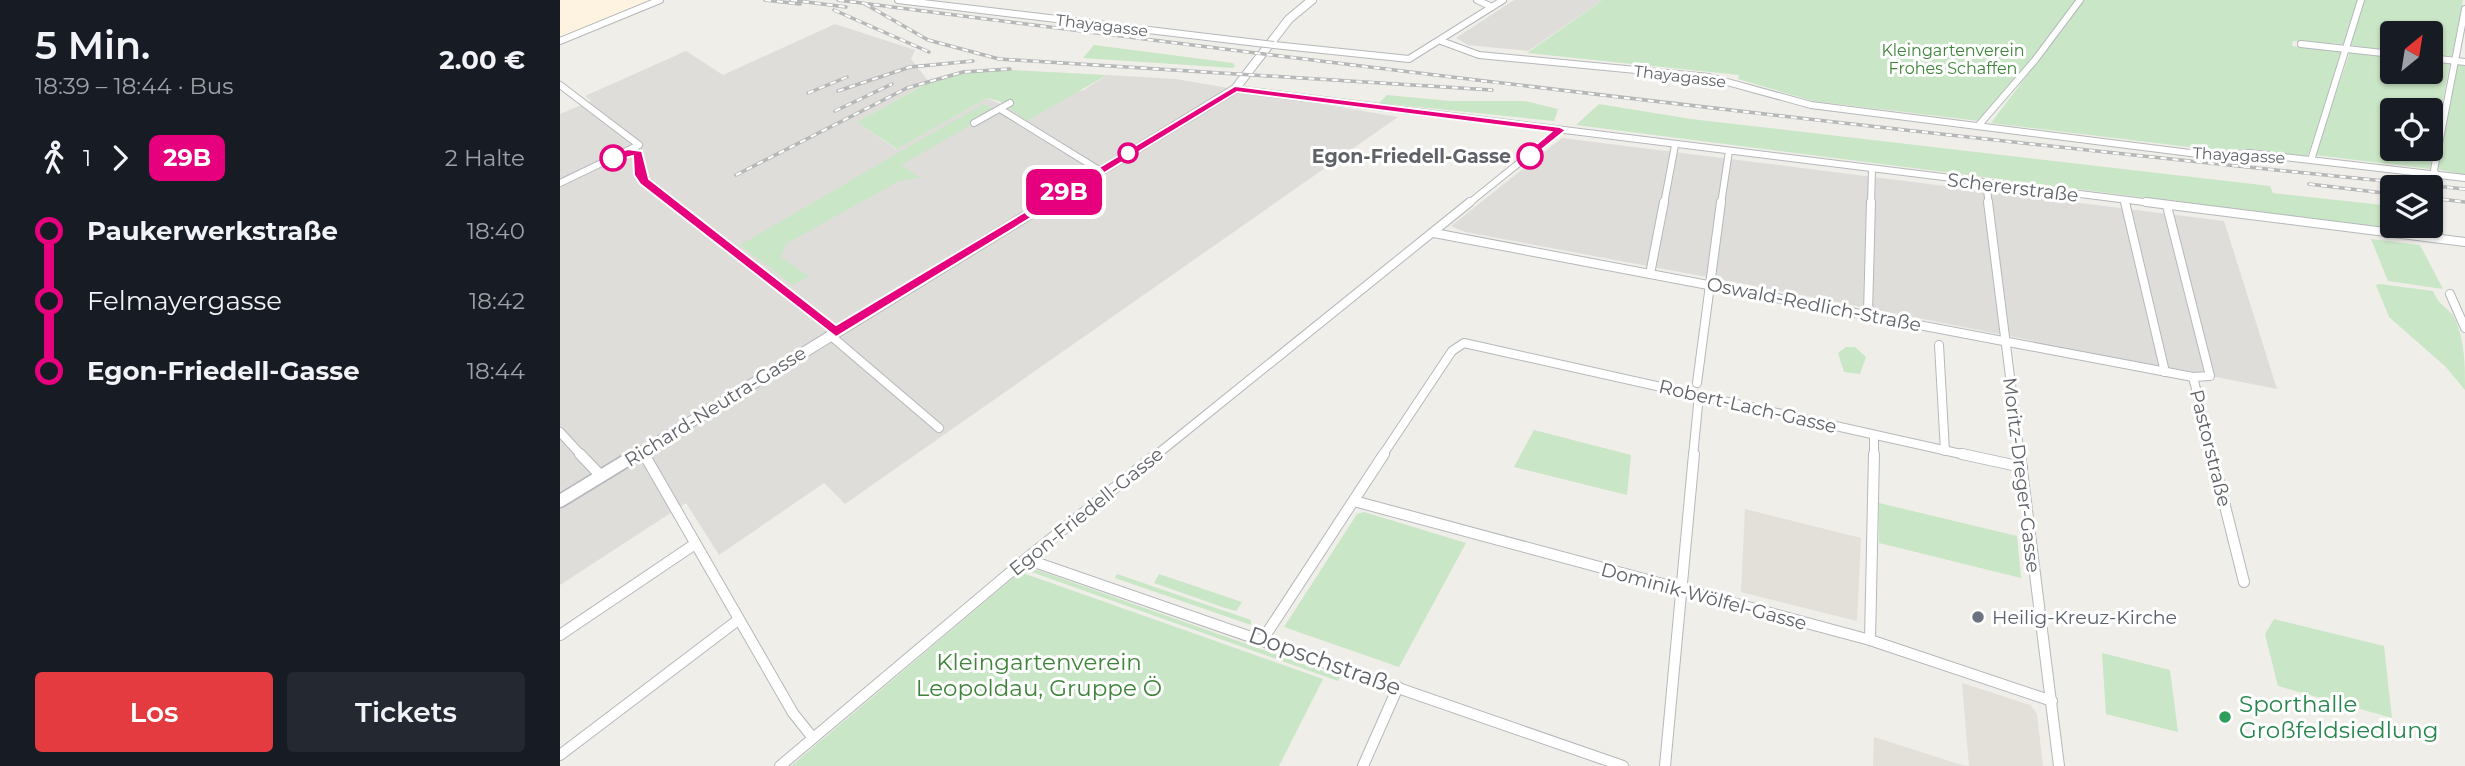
<!DOCTYPE html>
<html lang="de">
<head>
<meta charset="utf-8">
<style>
  :root { --surface:#171b24; --page:#242831; --text:#f1f3f6; --muted:#9ea1a6; --accent:#e33b40 }
  body { margin:0; font-family:Montserrat,sans-serif; background:var(--page); color:var(--text); height:100vh; display:flex; flex-direction:column; font-size:26px; white-space:nowrap }
  * { box-sizing:border-box; margin:0 }
  p { font-size:23px; color:var(--muted) }
  .icon { flex:none; width:38px; height:38px; fill:none; stroke:currentColor; stroke-width:2; stroke-linecap:round; stroke-linejoin:round }
  .map { position:relative; flex:1; overflow:hidden }
  .drawer { display:flex; flex-direction:column; background:var(--surface); width:560px }
  .drawer>* { flex:none }
  .badge { padding:0 14px; border-radius:10px; font-size:24px; line-height:46px }
  .needle { width:46px; rotate:30deg }
  .fabs { position:absolute; left:1820px; top:21px; display:grid; gap:14px }
  .fabs a { display:grid; place-items:center; width:63px; height:63px; border-radius:7px; background:var(--surface); box-shadow:0 2px 5px #0004; font-size:35px }
  .map>.badge { position:absolute; translate:-50% -50%; box-shadow:0 0 0 4px #fff }
  .legs { display:flex; align-items:center; gap:10px; height:77px; padding:0 35px; font-size:23px }
  .legs p { margin-inline-start:auto }
  .summary { display:flex; align-items:center; justify-content:space-between; height:119px; padding:0 35px }
  h1 { font-size:38px; font-weight:600; line-height:52px }
  .primary-button { display:flex; gap:14px; margin-top:auto; padding:14px 35px }
  .primary-button a { flex:1; height:80px; border-radius:7px; background:var(--accent); color:#fff; font-size:28px; font-weight:600; line-height:80px; text-align:center }
  .primary-button a+a { background:var(--page); color:var(--text) }
  ul { padding:0 35px; list-style:none }
  li { display:flex; align-items:center; gap:24px; height:70px; font-size:26px }
  li i { display:grid; place-items:center; width:10px; height:100%; margin:0 9px; background:currentColor }
  li i::after { content:''; width:18px; height:18px; margin:-9px; border:5px solid; border-radius:50%; background:var(--surface) }
  li p { margin-inline-start:auto }
  li:first-child i { background:linear-gradient(#0000 50%,currentColor 0) }
  li:last-child i { background:linear-gradient(currentColor 50%,#0000 0) }
  main { display:flex; flex:1; min-height:0 }
  .map>svg:first-child { display:block }
  .commercial { fill:#fdf3e0 }
  .industrial { fill:#dfddda }
  .education { fill:#e3dfd9 }
  .green { fill:#c9e6c6; fill-rule:evenodd }
  .lines { fill:none; stroke-linecap:round; stroke-linejoin:round }
  .street-far2-casing { stroke:#b5b8bb; stroke-width:8 }
  .street-far1-casing { stroke:#b5b8bb; stroke-width:10 }
  .street-casing { stroke:#b5b8bb; stroke-width:12 }
  .secondary-far2-casing { stroke:#b4b7bb; stroke-width:10 }
  .secondary-far1-casing { stroke:#b4b7bb; stroke-width:12 }
  .secondary-casing { stroke:#b4b7bb; stroke-width:15 }
  .street-far2 { stroke:#fff; stroke-width:6 }
  .street-far1 { stroke:#fff; stroke-width:8 }
  .street { stroke:#fff; stroke-width:10 }
  .secondary-far2 { stroke:#fff; stroke-width:8 }
  .secondary-far1 { stroke:#fff; stroke-width:10 }
  .secondary { stroke:#fff; stroke-width:12 }
  .rail-casing { stroke:#b6b7b7; stroke-width:3.5 }
  .rail { stroke:#fff; stroke-width:2; stroke-dasharray:6; stroke-linecap:butt }
  .street-bridge-casing { stroke:#b5b8bb; stroke-width:8; stroke-linecap:butt }
  .street-bridge { stroke:#fff; stroke-width:6 }
  .line-1 { fill:#e6007e; stroke:#fff; stroke-width:2 }
  .stop-1-dot { fill:#fff; stroke:#e6007e; stroke-width:3.5 }
  .worship-dot { fill:#6b7280; stroke:#fff; stroke-width:2.5 }
  .leisure-dot { fill:#2e9e5b; stroke:#fff; stroke-width:2.5 }
  .labels { text-anchor:middle; stroke-width:6; stroke-linejoin:round; paint-order:stroke }
  .far-street-label { font-size:16px; fill:#5f6367; stroke:#fff }
  .far-park-label { font-size:16px; fill:#3e8439; stroke:#fff }
  .stop-label { font-size:19px; font-weight:bold; fill:#5f6367; stroke:#fff; text-anchor:end }
  .street-label { font-size:19px; fill:#5f6367; stroke:#fff }
  .worship-label { font-size:19px; fill:#5b616d; stroke:#fff; text-anchor:start }
  .near-street-label { font-size:23px; fill:#5f6367; stroke:#fff }
  .near-park-label { font-size:23px; fill:#3e8439; stroke:#fff }
  .near-leisure-label { font-size:23px; fill:#27864d; stroke:#fff; text-anchor:start }
</style>
</head>
<body>
<main>
<section class="drawer">
<div class="summary"><div><h1>5 Min.</h1><p>18:39 – 18:44 · Bus</p></div><b>2.00 €</b></div>
<div class="legs"><svg class="icon" aria-label="walk" viewBox="0 0 24 24"><circle cx="13" cy="4" r="2"/><path d="M13 8l-2 6 4 7M11 14l-3 7M7 12l3-4h3l4 4"/></svg>1<svg class="icon" aria-label="forward" viewBox="0 0 24 24"><path d="M9 5l7 7-7 7"/></svg><b class="badge" style="background:#e6007e;color:#fff">29B</b><p>2 Halte</p></div>
<ul>
<li><i style="color:#e6007e"></i><b>Paukerwerkstraße</b><p>18:40</p></li>
<li><i style="color:#e6007e"></i><span>Felmayergasse</span><p>18:42</p></li>
<li><i style="color:#e6007e"></i><b>Egon-Friedell-Gasse</b><p>18:44</p></li>
</ul>
<div class="primary-button"><a>Los</a><a>Tickets</a></div>
</section>
<div class="map">
<svg width="1905" height="766" viewBox="0 0 1905 766">
  <rect width="100%" height="100%" fill="#f0eee8"/>
  <path class="commercial" d="M 0,0 L 106,0 L 0,43 Z"/>
  <g class="industrial">
    <path d="M 954,0 L 1043,0 L 968,51 L 908,45 L 896,38 Z"/>
    <path d="M 275,24 L 355,50 L 351,59 L 369,82 L 297,122 L 336,149 L 427,98 L 450,108 L 524,90 L 547,75 L 616,79 L 838,117 L 285,504 L 264,483 L 159,555 L 126,503 L 0,585 L 0,114 L 31,101 L 25,96 L 126,51 L 163,75 Z"/>
    <path d="M 1002,138 L 1664,221 L 1717,389 L 1195,286 L 905,232 L 891,226 Z"/>
  </g>
  <g class="education">
    <path d="M 1185,509 L 1301,538 L 1297,621 L 1181,592 Z"/>
    <path d="M 1402,683 L 1470,705 L 1477,714 L 1483,766 L 1409,766 Z"/>
    <path d="M 1314,737 L 1405,766 L 1313,766 Z"/>
  </g>
  <g class="green">
    <path d="M 1043,0 L 1516,0 L 1492,34 L 1419,121 L 1253,101 L 1178,79 L 1179,75 L 967,53 Z"/>
    <path d="M 1524,0 L 1799,0 L 1784,44 L 1733,41 L 1732,46 L 1782,52 L 1748,155 L 1745,156 L 1684,149 L 1662,151 L 1431,123 Z"/>
    <path d="M 1804,0 L 1903,0 L 1892,56 L 1871,55 L 1871,33 L 1832,33 L 1832,51 L 1790,45 Z"/>
    <path d="M 534,45 L 673,63 L 675,66 L 673,68 L 523,58 Z"/>
    <path d="M 1790,52 L 1832,56 L 1832,72 L 1871,72 L 1871,60 L 1890,63 L 1870,169 L 1755,155 ZM 1832,110 L 1871,110 L 1871,149 L 1832,149 Z"/>
    <path d="M 1905,64 L 1905,175 L 1877,169 L 1898,65 Z"/>
    <path d="M 453,70 L 547,75 L 467,121 L 439,101 L 427,98 L 337,149 L 297,122 L 375,79 L 410,72 Z"/>
    <path d="M 827,95 L 890,101 L 965,101 L 998,109 L 994,121 L 819,103 Z"/>
    <path d="M 424,104 L 432,108 L 410,121 L 414,123 L 341,165 L 361,178 L 339,181 L 226,244 L 221,257 L 249,276 L 233,285 L 180,245 C 262,198 341,150 424,104 Z"/>
    <path d="M 1039,104 L 1131,119 L 1710,186 L 1713,193 L 1832,206 L 1832,226 L 1845,226 L 1847,231 L 1016,125 Z"/>
    <path d="M 1811,239 L 1860,245 L 1883,289 L 1828,281 Z"/>
    <path d="M 1820,284 L 1873,291 C 1880,308 1887,306 1894,317 C 1905,340 1905,364 1905,390 L 1886,367 L 1829,317 L 1816,285 Z"/>
    <path d="M 1286,347 L 1295,347 L 1306,357 L 1300,374 L 1284,372 L 1278,353 Z"/>
    <path d="M 974,430 L 1071,455 L 1067,495 L 954,467 Z"/>
    <path d="M 1319,503 L 1457,536 L 1461,578 L 1319,543 Z"/>
    <path d="M 804,512 L 906,543 L 839,667 L 724,627 L 797,514 Z"/>
    <path d="M 471,568 L 486,573 L 780,677 L 778,681 L 463,569 Z"/>
    <path d="M 460,572 L 763,679 L 719,766 L 231,766 Z"/>
    <path d="M 557,574 L 691,620 L 691,625 L 555,578 Z"/>
    <path d="M 599,574 L 682,602 L 676,611 L 665,608 L 594,583 Z"/>
    <path d="M 1714,619 L 1824,646 L 1832,718 L 1718,686 L 1705,634 Z"/>
    <path d="M 1542,653 L 1610,670 L 1618,732 L 1546,714 Z"/>
  </g>
  <g class="lines">
    <defs>
      <g id="street-far2">
        <path d="M 338,0 L 697,43"/>
        <path d="M 917,0 L 932,7"/>
        <path d="M 0,41 L 100,0"/>
        <path d="M 881,41 L 919,55 L 1149,77 L 1251,105 L 1654,156 L 1689,153 L 1905,178"/>
        <path d="M 1741,44 L 1832,54"/>
        <path d="M 714,45 L 849,59 L 943,0"/>
        <path d="M 1871,58 L 1905,62"/>
        <path d="M 0,85 L 79,145 L 0,183"/>
        <path d="M 675,89 L 1600,204"/>
        <path d="M 440,109 L 539,170"/>
        <path d="M 414,123 L 450,103"/>
        <path d="M 1418,126 L 1475,60 L 1520,0"/>
        <path d="M 71,152 L 80,155 C 80,185 91,187 113,204"/>
        <path d="M 1751,160 L 1801,0"/>
        <path d="M 1876,175 L 1874,170 L 1905,9"/>
        <path d="M 1426,184 L 1429,204"/>
        <path d="M 1565,201 L 1566,204"/>
        <path d="M 908,204 L 1000,130"/>
        <path d="M 1104,204 L 1115,145"/>
        <path d="M 1161,204 L 1169,151"/>
        <path d="M 1311,204 L 1312,169"/>
      </g>
      <g id="street-far1">
        <path d="M 111,202 L 276,332"/>
        <path d="M 1428,202 L 1460,456"/>
        <path d="M 1565,202 L 1605,372"/>
        <path d="M 1586,202 L 1905,242"/>
        <path d="M 874,233 L 1633,377 L 1650,376 L 1607,206"/>
        <path d="M 1090,274 L 1104,202"/>
        <path d="M 1890,294 L 1905,328"/>
        <path d="M 1308,313 L 1311,202"/>
        <path d="M 270,335 L 379,428"/>
        <path d="M 1379,345 L 1385,451"/>
        <path d="M 1633,377 L 1653,456"/>
        <path d="M 1137,383 L 1161,202"/>
        <path d="M 0,432 L 22,456"/>
        <path d="M 82,451 L 85,456"/>
        <path d="M 595,456 L 910,202"/>
        <path d="M 822,456 L 892,351 L 904,343 L 1410,456"/>
        <path d="M 1133,456 L 1139,395"/>
        <path d="M 1314,456 L 1314,435"/>
      </g>
      <g id="street">
        <path d="M 20,454 L 41,476"/>
        <path d="M 84,454 L 233,713 L 253,738"/>
        <path d="M 1402,454 L 1462,467"/>
        <path d="M 1460,454 L 1499,766"/>
        <path d="M 1652,454 L 1684,582"/>
        <path d="M 794,501 L 1310,640 L 1492,701"/>
        <path d="M 466,559 L 1063,766"/>
        <path d="M 0,635 L 135,544"/>
        <path d="M 703,639 L 824,454"/>
        <path d="M 1310,640 L 1314,454"/>
        <path d="M 0,755 L 178,620"/>
        <path d="M 220,766 L 466,559 L 597,454"/>
        <path d="M 803,766 L 838,687"/>
        <path d="M 1105,766 L 1134,454"/>
      </g>
      <path id="secondary-far2" d="M 487,204 L 675,89 L 729,19 L 752,0"/>
      <path id="secondary-far1" d="M 75,456 L 489,202"/>
      <path id="secondary" d="M 0,501 L 77,454"/>
    </defs>
    <use href="#street-far2" class="street-far2-casing"/>
    <use href="#street-far1" class="street-far1-casing"/>
    <use href="#street" class="street-casing"/>
    <use href="#secondary-far2" class="secondary-far2-casing"/>
    <use href="#secondary-far1" class="secondary-far1-casing"/>
    <use href="#secondary" class="secondary-casing"/>
    <use href="#street-far2" class="street-far2"/>
    <use href="#street-far1" class="street-far1"/>
    <use href="#street" class="street"/>
    <use href="#secondary-far2" class="secondary-far2"/>
    <use href="#secondary-far1" class="secondary-far1"/>
    <use href="#secondary" class="secondary"/>
    <defs>
      <g id="rail">
        <path d="M 205,0 L 240,4"/>
        <path d="M 231,0 L 286,7"/>
        <path d="M 278,0 C 819,70 1362,136 1905,189"/>
        <path d="M 305,4 L 368,40 L 439,59 L 932,90"/>
        <path d="M 274,10 L 369,52"/>
        <path d="M 278,91 L 350,67 L 413,61"/>
        <path d="M 248,93 L 287,77"/>
        <path d="M 275,111 L 332,84"/>
        <path d="M 176,175 L 347,88 L 403,72 L 450,69"/>
        <path d="M 1749,184 L 1832,194"/>
        <path d="M 1871,198 L 1905,202"/>
      </g>
    </defs>
    <use href="#rail" class="rail-casing"/>
    <use href="#rail" class="rail"/>
    <defs>
      <path id="street-bridge" d="M 697,43 L 714,45"/>
    </defs>
    <use href="#street-bridge" class="street-bridge-casing"/>
    <use href="#street-bridge" class="street-bridge"/>
  </g>
  <path class="line-1" d="M 675,86 L 1000,127 L 1006,130 L 970,159 L 965,156 L 966,153 L 991,132 L 677,92 L 276,337 L 80,184 L 74,175 L 73,156 L 53,161 L 48,158 L 67,149 L 82,151 L 89,179 L 276,325 Z"/>
  <g class="stop-1-dot">
    <circle cx="568" cy="153" r="9"/>
    <circle cx="970" cy="156" r="12"/>
    <circle cx="53" cy="158" r="12"/>
  </g>
  <circle class="worship-dot" cx="1418" cy="617" r="7"/>
  <circle class="leisure-dot" cx="1665" cy="717" r="7"/>
  <g class="labels">
    <g class="far-street-label">
      <text transform="translate(542 25) rotate(7)" y="6">Thayagasse</text>
      <text transform="translate(1120 76) rotate(7)" y="6">Thayagasse</text>
      <text transform="translate(1679 155) rotate(3)" y="6">Thayagasse</text>
    </g>
    <g class="far-park-label">
      <text x="1393" y="56">Kleingartenverein<tspan x="1393" dy="18">Frohes Schaffen</tspan></text>
    </g>
    <g class="stop-label">
      <text x="951" y="163">Egon-Friedell-Gasse</text>
    </g>
    <g class="street-label">
      <text transform="translate(1453 187) rotate(7)" y="7">Schererstraße</text>
      <text transform="translate(1254 304) rotate(11)" y="7">Oswald-Redlich-Straße</text>
      <text transform="translate(155 406) rotate(-32)" y="7">Richard-Neutra-Gasse</text>
      <text transform="translate(1188 406) rotate(13)" y="7">Robert-Lach-Gasse</text>
      <text transform="translate(1651 448) rotate(76)" y="7">Pastorstraße</text>
      <text transform="translate(1462 475) rotate(83)" y="7">Moritz-Dreger-Gasse</text>
      <text transform="translate(526 511) rotate(-39)" y="7">Egon-Friedell-Gasse</text>
      <text transform="translate(1144 596) rotate(15)" y="7">Dominik-Wölfel-Gasse</text>
    </g>
    <g class="worship-label">
      <text x="1432" y="624">Heilig-Kreuz-Kirche</text>
    </g>
    <g class="near-street-label">
      <text transform="translate(765 661) rotate(20)" y="8">Dopschstraße</text>
    </g>
    <g class="near-park-label">
      <text x="479" y="670">Kleingartenverein<tspan x="479" dy="26">Leopoldau, Gruppe Ö</tspan></text>
    </g>
    <g class="near-leisure-label">
      <text x="1679" y="712">Sporthalle<tspan x="1679" dy="26">Großfeldsiedlung</tspan></text>
    </g>
  </g>
</svg>
<div class="fabs">
<a><svg class="needle" viewBox="-14 -14 28 28"><path d="M0-13l5 13h-10z" fill="#e53935"/><path d="M0 13l5-13h-10z" fill="#9ea1a6"/></svg></a>
<a><svg class="icon" aria-label="locate" viewBox="0 0 24 24"><circle cx="12" cy="12" r="6"/><path d="M12 2v4M12 18v4M2 12h4M18 12h4"/></svg></a>
<a><svg class="icon" aria-label="layers" viewBox="0 0 24 24"><path d="M12 4l9 5-9 5-9-5zM3 14l9 5 9-5"/></svg></a>
</div>
<b class="badge" style="left:504px;top:192px;background:#e6007e;color:#fff">29B</b>
</div>
</main>
</body>
</html>
